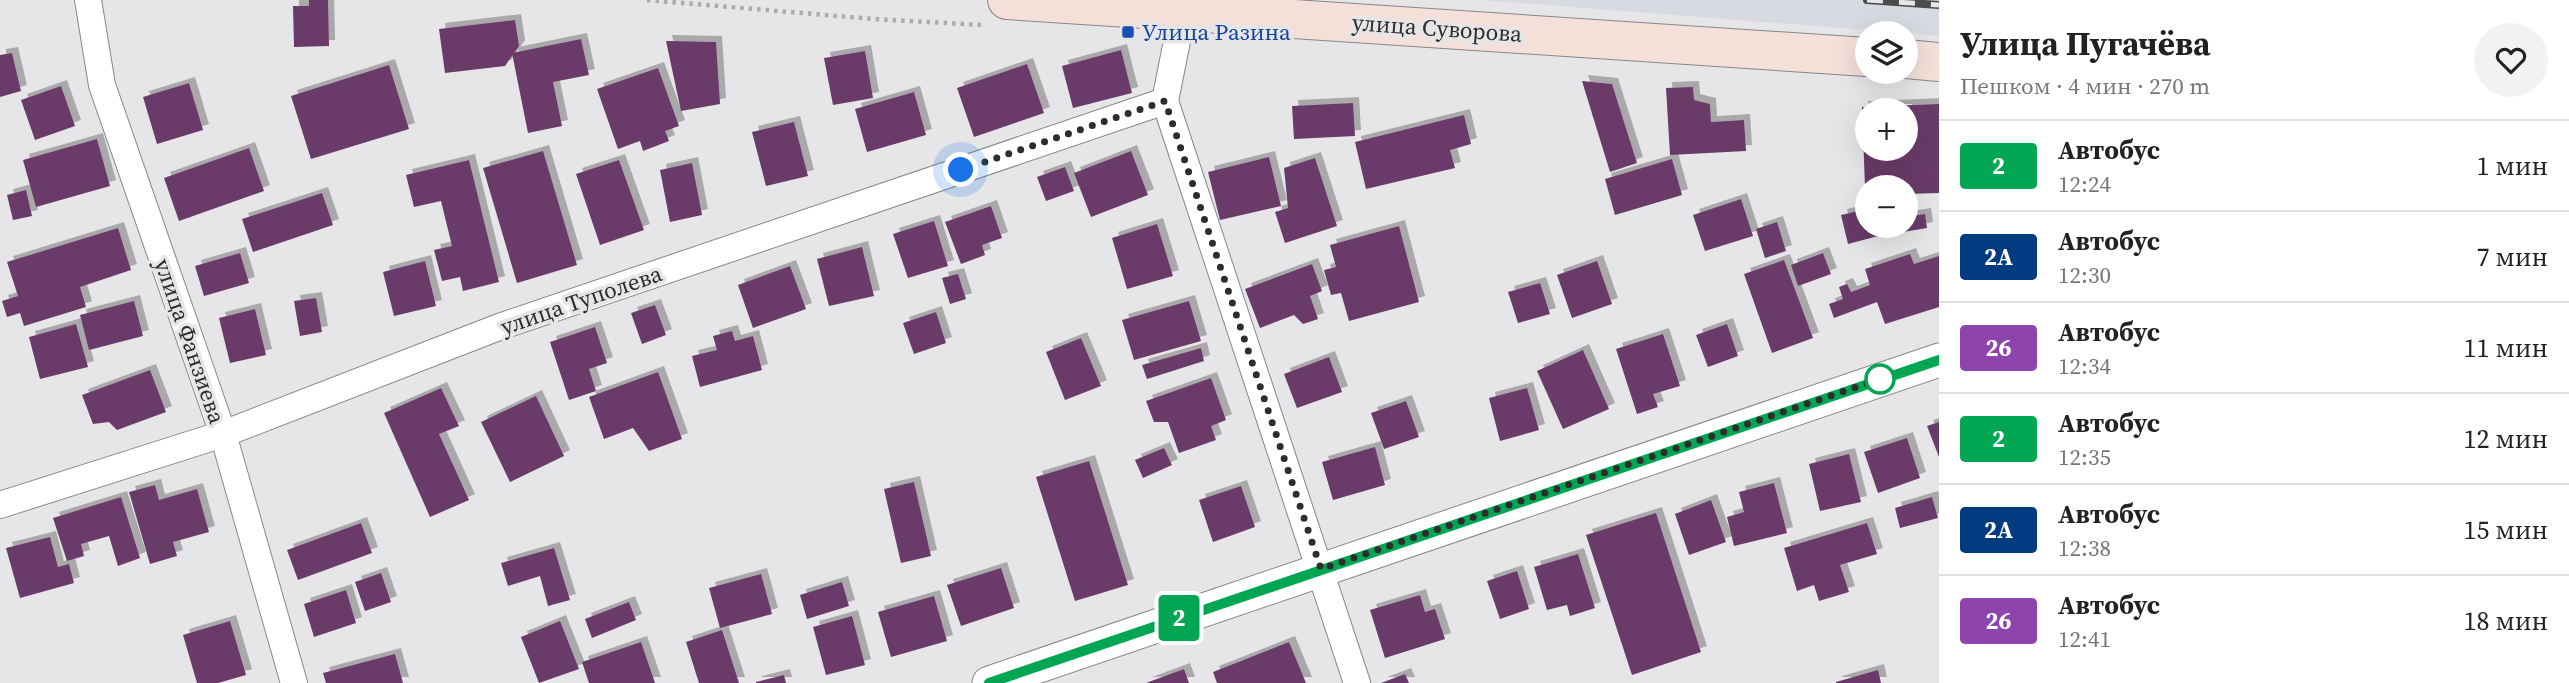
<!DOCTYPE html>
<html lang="ru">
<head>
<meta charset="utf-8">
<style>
  :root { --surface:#fff; --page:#f2f2f2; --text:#222; --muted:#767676; --line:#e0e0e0 }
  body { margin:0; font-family:"Source Serif 4",serif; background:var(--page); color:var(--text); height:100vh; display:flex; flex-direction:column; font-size:26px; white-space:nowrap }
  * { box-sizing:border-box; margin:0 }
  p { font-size:23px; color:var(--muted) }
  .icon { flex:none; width:38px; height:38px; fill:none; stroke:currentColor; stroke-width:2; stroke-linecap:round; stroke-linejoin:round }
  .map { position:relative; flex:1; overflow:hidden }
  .sheet { display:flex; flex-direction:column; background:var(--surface); width:630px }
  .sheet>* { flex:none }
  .badge { padding:0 14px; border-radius:5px; font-size:24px; line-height:46px }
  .fabs { position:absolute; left:1855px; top:21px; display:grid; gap:14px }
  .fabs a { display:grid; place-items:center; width:63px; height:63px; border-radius:50%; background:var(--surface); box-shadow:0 7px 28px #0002; font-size:35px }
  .you { position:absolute; width:35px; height:35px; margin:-18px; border:5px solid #fff; border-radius:50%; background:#1a73e8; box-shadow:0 0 0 10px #1a73e833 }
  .map>.badge { position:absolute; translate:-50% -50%; box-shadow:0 0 0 4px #fff }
  .round { display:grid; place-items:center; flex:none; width:74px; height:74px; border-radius:37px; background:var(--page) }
  .overview { display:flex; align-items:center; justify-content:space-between; height:119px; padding:0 21px }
  h1 { font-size:33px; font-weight:700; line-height:52px }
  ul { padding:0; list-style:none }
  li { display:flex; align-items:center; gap:21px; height:91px; padding:0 21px; border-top:2px solid var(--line) }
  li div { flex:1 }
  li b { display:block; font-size:26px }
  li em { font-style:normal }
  li .badge { min-width:77px; font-weight:700; text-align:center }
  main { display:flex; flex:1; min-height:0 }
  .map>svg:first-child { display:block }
  .built { fill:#d8dae2 }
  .building { fill:#6a3a69; fill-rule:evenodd; filter:url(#shadow) }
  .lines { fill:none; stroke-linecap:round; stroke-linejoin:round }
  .minor-casing { stroke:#868788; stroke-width:28 }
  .tertiary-casing { stroke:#868788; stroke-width:35 }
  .secondary-casing { stroke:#868788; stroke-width:40 }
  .path { stroke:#ababac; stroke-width:4.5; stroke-dasharray:3.5 5; stroke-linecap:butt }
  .minor { stroke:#fff; stroke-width:26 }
  .tertiary { stroke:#fff; stroke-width:33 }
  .secondary { stroke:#f4dfd9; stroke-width:38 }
  .rail-casing { stroke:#4b4b4c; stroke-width:8 }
  .rail { stroke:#e6e6e8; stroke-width:5; stroke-dasharray:16; stroke-linecap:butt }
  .line-casing { stroke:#fff; stroke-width:16 }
  .line { stroke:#00a651; stroke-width:10 }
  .walk { stroke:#2d2d2d; stroke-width:7; stroke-dasharray:0 12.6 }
  .transit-dot { fill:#1a4fb4; stroke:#e6e6e8; stroke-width:2.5 }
  .stop-dot { fill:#fff; stroke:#00a651; stroke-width:3.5 }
  .labels { text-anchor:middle; stroke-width:7; stroke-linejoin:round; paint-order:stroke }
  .street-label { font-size:23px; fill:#2d2d2d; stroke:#e6e6e8 }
  .transit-label { font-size:23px; fill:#164399; stroke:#e6e6e8; text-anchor:start }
</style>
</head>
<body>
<main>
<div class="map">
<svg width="1939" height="683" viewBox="0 0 1939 683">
  <defs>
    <filter id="shadow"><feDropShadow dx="6" dy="-6" stdDeviation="0" flood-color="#0004"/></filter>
  </defs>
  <rect width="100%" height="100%" fill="#e6e6e8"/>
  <path class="built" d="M 1482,0 L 1939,0 L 1939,36 L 1906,33 Z"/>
  <g class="building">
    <path d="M 309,0 L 328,0 L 329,46 L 294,47 L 293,6 L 309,6 Z"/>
    <path d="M 515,20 L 519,46 L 505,66 L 445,73 L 439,29 Z"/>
    <path d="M 581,39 L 589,75 L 553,82 L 562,126 L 528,133 L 512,53 Z"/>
    <path d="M 666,41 L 716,42 L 720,104 L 681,111 Z"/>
    <path d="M 1121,50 L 1132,93 L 1073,108 L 1062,66 Z"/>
    <path d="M 865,51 L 873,98 L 833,105 L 824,58 Z"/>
    <path d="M 12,53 L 21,91 L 0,97 L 0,55 Z"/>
    <path d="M 1027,64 L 1044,113 L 974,137 L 957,88 Z"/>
    <path d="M 389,65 L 409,129 L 311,159 L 291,96 Z"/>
    <path d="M 658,68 L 679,126 L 665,131 L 669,141 L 643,151 L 640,141 L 618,149 L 597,89 Z"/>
    <path d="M 1582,81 L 1612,84 L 1637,163 L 1610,172 Z"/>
    <path d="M 189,83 L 203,130 L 157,144 L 143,97 Z"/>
    <path d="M 61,86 L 75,126 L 35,140 L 21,100 Z"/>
    <path d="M 1693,87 L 1694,100 L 1710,104 L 1711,122 L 1744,120 L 1746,151 L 1670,155 L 1666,88 Z"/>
    <path d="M 914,92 L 926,135 L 867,152 L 855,109 Z"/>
    <path d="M 1353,103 L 1355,136 L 1294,139 L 1292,106 Z"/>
    <path d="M 1939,104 L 1939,193 L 1906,194 L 1906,187 L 1865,187 L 1862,107 ZM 1867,110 L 1906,110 L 1906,149 L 1867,149 Z"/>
    <path d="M 1464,115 L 1471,144 L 1450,150 L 1455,168 L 1366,189 L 1355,142 Z"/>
    <path d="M 794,122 L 808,176 L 766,186 L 752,132 Z"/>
    <path d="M 97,139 L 110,186 L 36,207 L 23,160 Z"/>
    <path d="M 249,148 L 264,191 L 179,221 L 164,178 Z"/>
    <path d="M 543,151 L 577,265 L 517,283 L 483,168 Z"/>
    <path d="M 1131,151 L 1148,195 L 1091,217 L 1074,173 Z"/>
    <path d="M 1269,157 L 1281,206 L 1220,220 L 1208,172 Z"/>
    <path d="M 1315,158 L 1337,226 L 1285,243 L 1275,212 L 1288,208 L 1284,168 Z"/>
    <path d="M 1672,159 L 1682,195 L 1615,215 L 1605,179 Z"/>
    <path d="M 469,160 L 499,282 L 463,291 L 460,277 L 442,281 L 434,250 L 452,246 L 441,201 L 414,207 L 406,175 Z"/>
    <path d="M 619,160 L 644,230 L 600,245 L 576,174 Z"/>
    <path d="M 692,163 L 702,215 L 670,222 L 660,170 Z"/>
    <path d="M 1065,167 L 1074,191 L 1046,201 L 1037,177 Z"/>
    <path d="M 26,190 L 32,216 L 13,220 L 7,195 Z"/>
    <path d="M 322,193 L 333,225 L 253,252 L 242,219 Z"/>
    <path d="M 1741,199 L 1753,236 L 1705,251 L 1693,215 Z"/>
    <path d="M 991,206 L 1002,238 L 982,245 L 985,255 L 961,264 L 945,222 Z"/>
    <path d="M 1867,209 L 1867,226 L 1884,226 L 1886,234 L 1848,244 L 1841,215 Z"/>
    <path d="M 1925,214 L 1927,228 L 1891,234 L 1890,226 L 1906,226 L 1906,217 Z"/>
    <path d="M 934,221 L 948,266 L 908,278 L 893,234 Z"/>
    <path d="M 1777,222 L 1786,251 L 1765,258 L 1756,229 Z"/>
    <path d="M 1157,224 L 1173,276 L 1127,289 L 1112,238 Z"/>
    <path d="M 1399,226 L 1419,302 L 1349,321 L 1341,293 L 1331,295 L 1324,270 L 1336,267 L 1330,245 Z"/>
    <path d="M 118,228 L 131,270 L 80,287 L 86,307 L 24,326 L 20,313 L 7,317 L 2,301 L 18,296 L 7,262 Z"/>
    <path d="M 862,247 L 874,296 L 829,306 L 817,259 Z"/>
    <path d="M 240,253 L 249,283 L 204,296 L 195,266 Z"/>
    <path d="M 1823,253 L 1831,274 L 1798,286 L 1791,265 Z"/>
    <path d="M 1910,254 L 1914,264 L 1939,256 L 1939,307 L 1885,324 L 1877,302 L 1834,318 L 1829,304 L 1843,299 L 1839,287 L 1847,284 L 1851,292 L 1870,285 L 1865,269 Z"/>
    <path d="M 1784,260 L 1813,338 L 1772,353 L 1744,274 Z"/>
    <path d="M 425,261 L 436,306 L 394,316 L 383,272 Z"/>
    <path d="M 1597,261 L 1612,304 L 1572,318 L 1557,275 Z"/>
    <path d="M 1312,264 L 1322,291 L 1310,296 L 1318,319 L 1303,324 L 1294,315 L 1260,328 L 1245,289 Z"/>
    <path d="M 790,266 L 806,309 L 753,328 L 738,285 Z"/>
    <path d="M 958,274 L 966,299 L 950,304 L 942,278 Z"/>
    <path d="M 1540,283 L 1550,314 L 1518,323 L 1508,292 Z"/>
    <path d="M 316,298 L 322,332 L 300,336 L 294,301 Z"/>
    <path d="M 134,301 L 143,336 L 89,350 L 80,315 Z"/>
    <path d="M 1189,301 L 1201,341 L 1134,360 L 1122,320 Z"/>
    <path d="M 655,305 L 666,335 L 642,344 L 631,313 Z"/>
    <path d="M 255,309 L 266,355 L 230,363 L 219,318 Z"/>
    <path d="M 936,312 L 946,343 L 914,354 L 903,323 Z"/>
    <path d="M 76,324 L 88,367 L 40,379 L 29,337 Z"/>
    <path d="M 1727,324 L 1738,356 L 1708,367 L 1696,335 Z"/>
    <path d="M 595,327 L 607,363 L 589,369 L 596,391 L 569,400 L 550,342 Z"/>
    <path d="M 732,331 L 735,341 L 753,336 L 762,370 L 700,387 L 692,356 L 717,350 L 713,336 Z"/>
    <path d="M 1663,334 L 1680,386 L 1653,394 L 1658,407 L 1637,414 L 1616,349 Z"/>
    <path d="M 1081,338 L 1101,386 L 1065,400 L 1046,352 Z"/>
    <path d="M 1201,348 L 1204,361 L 1147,379 L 1142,365 Z"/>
    <path d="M 1583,350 L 1609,409 L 1563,429 L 1537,371 Z"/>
    <path d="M 1329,357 L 1342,392 L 1297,408 L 1284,374 Z"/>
    <path d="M 150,370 L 166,412 L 117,430 L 109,422 L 93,424 L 82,395 Z"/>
    <path d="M 658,372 L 682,439 L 649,451 L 633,428 L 604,439 L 589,397 Z"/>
    <path d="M 1211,378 L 1226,420 L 1211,426 L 1216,440 L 1179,453 L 1168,422 L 1154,422 L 1146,401 Z"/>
    <path d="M 441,388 L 459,426 L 439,434 L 469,500 L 430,517 L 384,413 Z"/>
    <path d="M 1527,388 L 1539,430 L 1500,441 L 1489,398 Z"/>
    <path d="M 536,396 L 564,456 L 510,482 L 481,422 Z"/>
    <path d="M 1406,401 L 1419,437 L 1384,449 L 1371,413 Z"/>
    <path d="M 1939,422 L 1939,457 L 1927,426 Z"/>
    <path d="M 1907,438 L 1920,478 L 1878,493 L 1864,452 Z"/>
    <path d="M 1375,447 L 1385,485 L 1333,500 L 1322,462 Z"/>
    <path d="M 1164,448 L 1172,465 L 1143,478 L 1135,460 Z"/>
    <path d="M 1849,454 L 1861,502 L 1820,511 L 1809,464 Z"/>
    <path d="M 1089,461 L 1128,585 L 1075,601 L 1036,477 Z"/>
    <path d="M 914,482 L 931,556 L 901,563 L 884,489 Z"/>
    <path d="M 1774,483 L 1787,533 L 1734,546 L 1727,517 L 1744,512 L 1739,492 Z"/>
    <path d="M 155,485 L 159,500 L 197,489 L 209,532 L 173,542 L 177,556 L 150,564 L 129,492 Z"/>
    <path d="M 1241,486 L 1255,527 L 1213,542 L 1199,500 Z"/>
    <path d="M 121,497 L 140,558 L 118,566 L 109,536 L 81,544 L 84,556 L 67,561 L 53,518 Z"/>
    <path d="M 1932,497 L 1938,518 L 1900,528 L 1895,508 Z"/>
    <path d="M 1711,500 L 1726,542 L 1689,555 L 1675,514 Z"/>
    <path d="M 1656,513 L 1701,652 L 1632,675 L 1586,535 Z"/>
    <path d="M 361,523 L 372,553 L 298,580 L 287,550 Z"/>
    <path d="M 1867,523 L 1877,554 L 1840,565 L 1849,592 L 1819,601 L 1814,585 L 1797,591 L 1784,548 Z"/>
    <path d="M 50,537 L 58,567 L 69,564 L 74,583 L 20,598 L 6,548 Z"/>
    <path d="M 554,548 L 570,600 L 548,606 L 540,576 L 508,586 L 501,563 Z"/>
    <path d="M 1578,554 L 1595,608 L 1570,616 L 1567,605 L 1547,610 L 1534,567 Z"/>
    <path d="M 1001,568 L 1014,608 L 961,626 L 947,585 Z"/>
    <path d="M 1517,571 L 1529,609 L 1500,619 L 1487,581 Z"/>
    <path d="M 381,573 L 391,602 L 365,611 L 355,582 Z"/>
    <path d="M 761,574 L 772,614 L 720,628 L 709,588 Z"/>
    <path d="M 842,582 L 849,606 L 807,619 L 800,595 Z"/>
    <path d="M 346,590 L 356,623 L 314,637 L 304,604 Z"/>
    <path d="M 1420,595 L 1425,612 L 1435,609 L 1445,639 L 1385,658 L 1370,610 Z"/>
    <path d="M 934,596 L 947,641 L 891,657 L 878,612 Z"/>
    <path d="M 629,602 L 636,620 L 592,638 L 585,619 Z"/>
    <path d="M 852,616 L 865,665 L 826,675 L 813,627 Z"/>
    <path d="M 230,621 L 246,675 L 218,683 L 197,683 L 183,635 Z"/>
    <path d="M 560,621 L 579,669 L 539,683 L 521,637 Z"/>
    <path d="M 722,630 L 739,683 L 699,683 L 686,642 Z"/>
    <path d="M 641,642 L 655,683 L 589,683 L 582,662 Z"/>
    <path d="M 1289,642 L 1306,683 L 1217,683 L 1213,672 Z"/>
    <path d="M 395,654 L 403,683 L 326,683 L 323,673 Z"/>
    <path d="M 1184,669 L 1189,683 L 1146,683 Z"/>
    <path d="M 1878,670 L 1881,683 L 1836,683 L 1836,682 Z"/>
    <path d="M 1405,674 L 1409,683 L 1381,683 Z"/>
    <path d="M 784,675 L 786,683 L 756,683 L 756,682 Z"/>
  </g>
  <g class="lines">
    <defs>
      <g id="minor">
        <path d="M 88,0 L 102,85 L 223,434 L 294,683"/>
        <path d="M 1183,11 L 1165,101 L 1357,683"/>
        <path d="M 0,505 L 223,434 L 499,327 L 1165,101"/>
      </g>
      <path id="tertiary" d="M 989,683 L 1939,360"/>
      <g id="secondary">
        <path d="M 1007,0 L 1867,57"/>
        <path d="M 1906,59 L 1939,62"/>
      </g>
    </defs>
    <use href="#minor" class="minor-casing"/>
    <use href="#tertiary" class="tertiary-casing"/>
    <use href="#secondary" class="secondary-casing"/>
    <path class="path" d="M 647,0 L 873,19 L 984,25"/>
    <use href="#minor" class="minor"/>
    <use href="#tertiary" class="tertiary"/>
    <use href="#secondary" class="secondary"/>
    <defs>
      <path id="rail" d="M 1867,0 L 1939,5"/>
    </defs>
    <use href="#rail" class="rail-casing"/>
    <use href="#rail" class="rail"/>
  </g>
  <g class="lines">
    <defs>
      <path id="line" d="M 989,683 L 1939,360"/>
    </defs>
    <use href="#line" class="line-casing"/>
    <use href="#line" class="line"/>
    <path class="walk" d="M 961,170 L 1165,101 L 1321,569 L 1880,379"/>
  </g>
  <rect class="transit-dot" x="1121" y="25" width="14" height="14" rx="3.5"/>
  <circle class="stop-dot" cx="1880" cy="379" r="14"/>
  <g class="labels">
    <g class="street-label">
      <text transform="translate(1437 28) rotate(4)" y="8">улица Суворова</text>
      <text transform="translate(581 300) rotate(-19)" y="8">улица Туполева</text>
      <text transform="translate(190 341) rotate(71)" y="8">улица Фанзиева</text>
    </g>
    <g class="transit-label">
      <text x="1142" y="40">Улица Разина</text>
    </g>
  </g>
</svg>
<div class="fabs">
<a><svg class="icon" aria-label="layers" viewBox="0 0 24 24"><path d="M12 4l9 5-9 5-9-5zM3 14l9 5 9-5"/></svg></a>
<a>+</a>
<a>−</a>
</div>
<div class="you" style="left:961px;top:170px"></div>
<b class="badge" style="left:1179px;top:618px;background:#00a651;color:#fff">2</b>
</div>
<section class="sheet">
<div class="overview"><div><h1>Улица Пугачёва</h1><p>Пешком · 4 мин · 270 m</p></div><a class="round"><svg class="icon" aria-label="heart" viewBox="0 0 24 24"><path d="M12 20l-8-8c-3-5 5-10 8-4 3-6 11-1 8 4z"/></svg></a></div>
<ul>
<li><span class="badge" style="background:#00a651;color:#fff">2</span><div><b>Автобус</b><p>12:24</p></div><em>1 мин</em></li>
<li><span class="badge" style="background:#003b80;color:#fff">2А</span><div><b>Автобус</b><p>12:30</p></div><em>7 мин</em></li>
<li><span class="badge" style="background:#8e44ad;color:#fff">26</span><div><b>Автобус</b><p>12:34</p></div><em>11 мин</em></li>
<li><span class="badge" style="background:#00a651;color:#fff">2</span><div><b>Автобус</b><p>12:35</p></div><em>12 мин</em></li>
<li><span class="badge" style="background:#003b80;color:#fff">2А</span><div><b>Автобус</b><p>12:38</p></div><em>15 мин</em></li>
<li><span class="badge" style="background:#8e44ad;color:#fff">26</span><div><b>Автобус</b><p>12:41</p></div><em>18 мин</em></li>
</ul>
</section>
</main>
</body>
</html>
